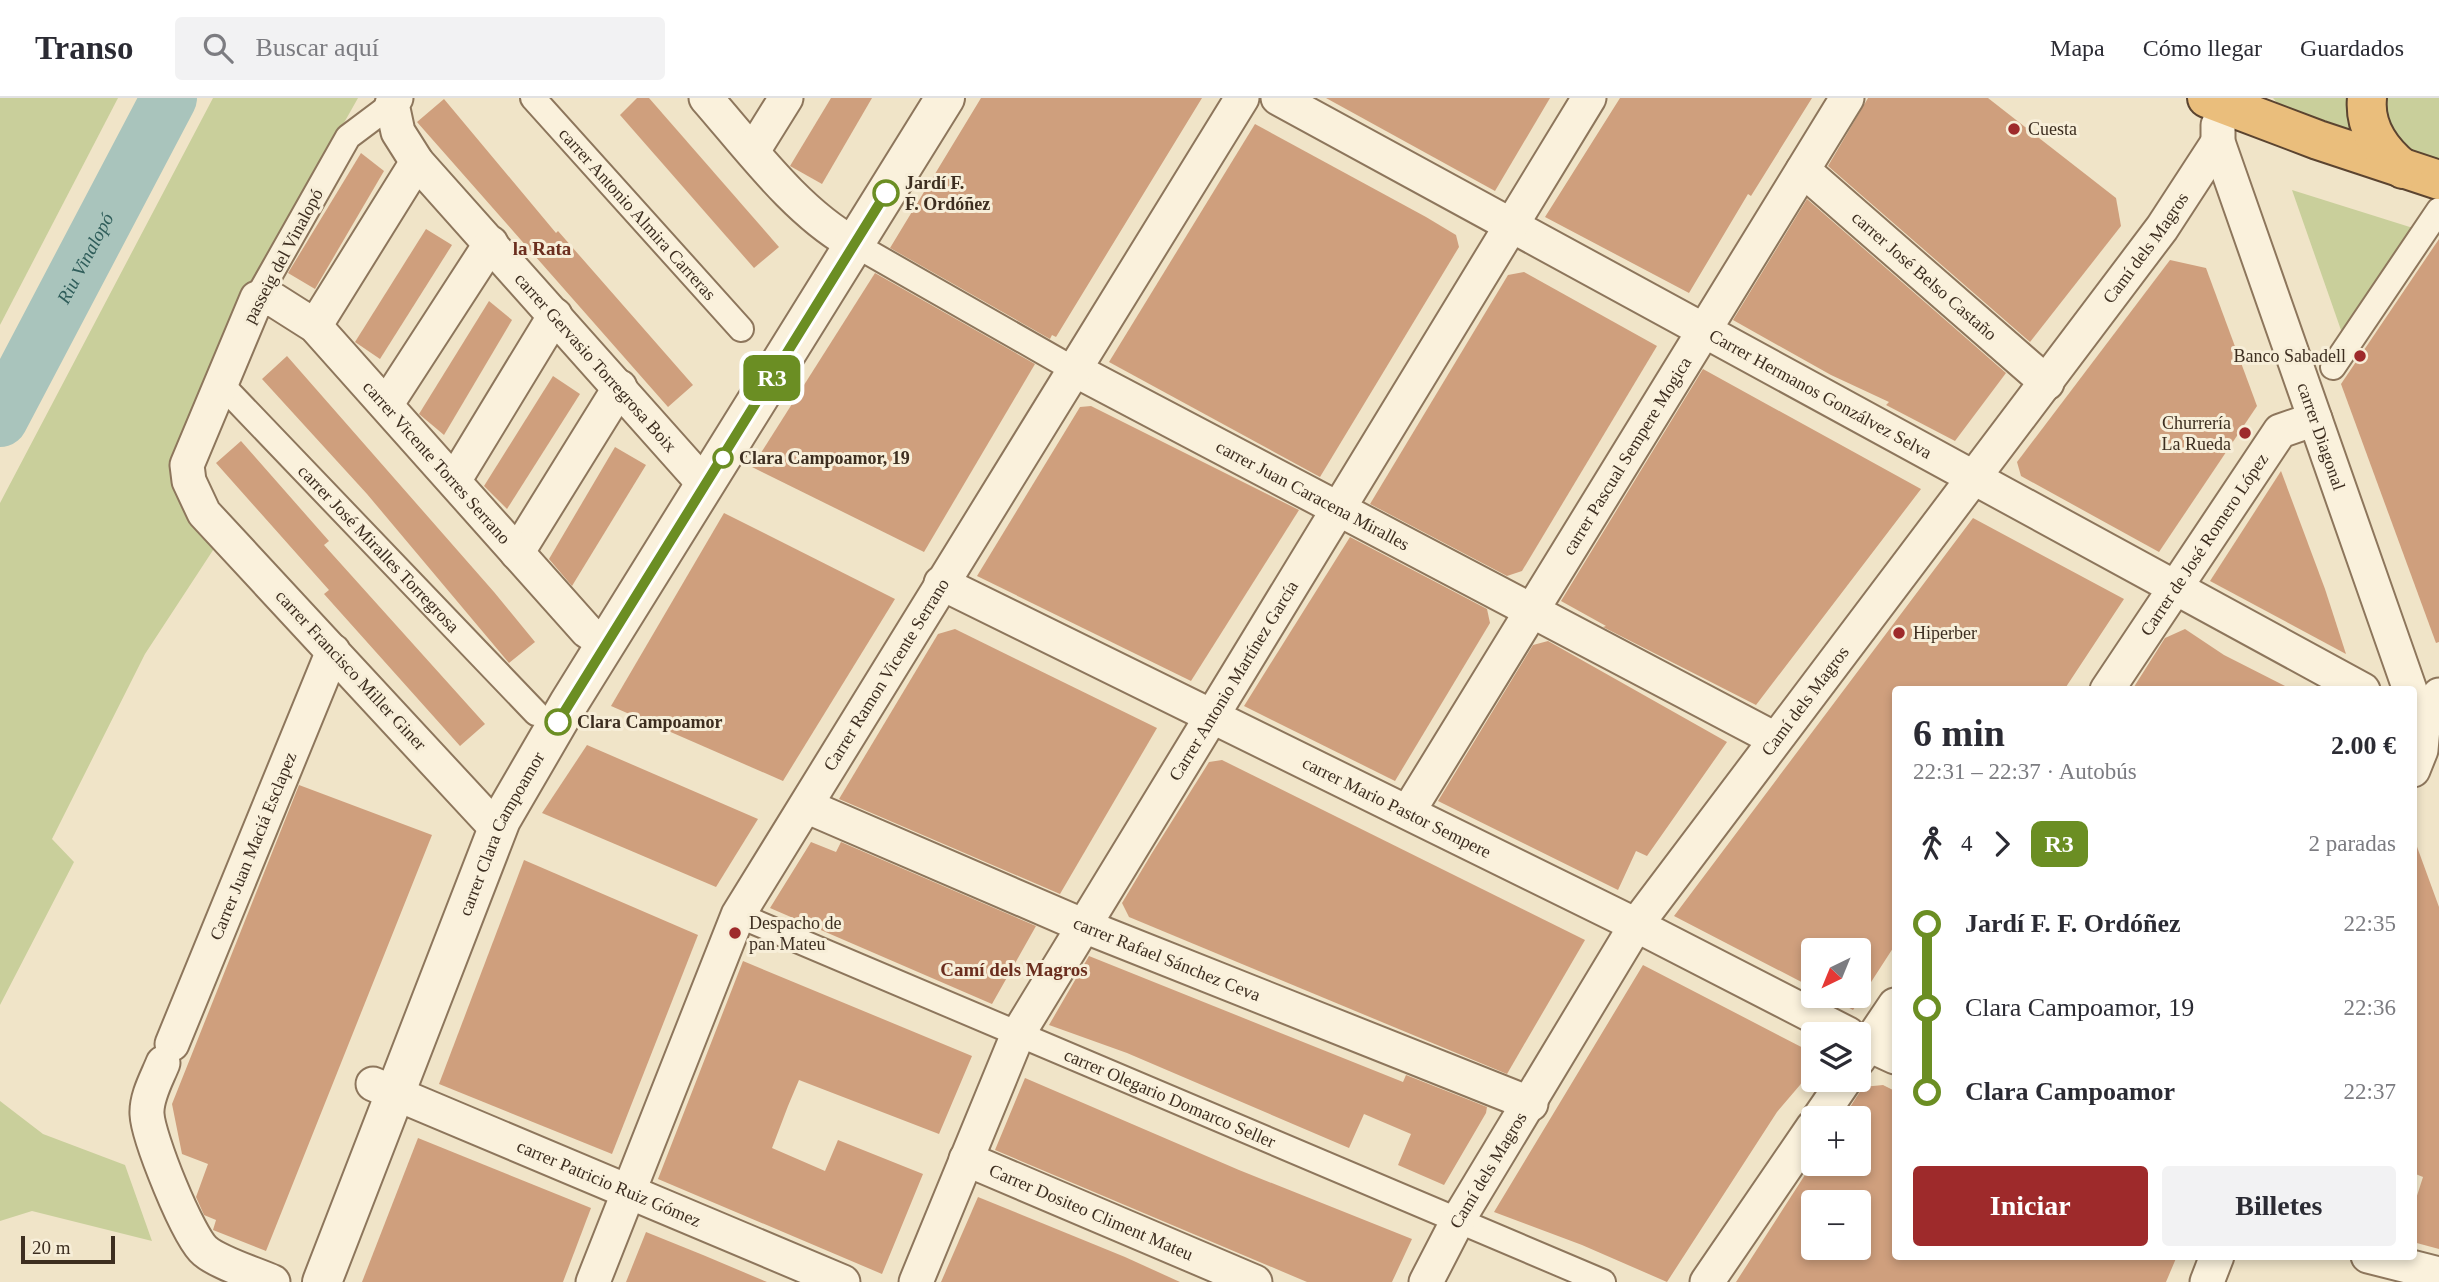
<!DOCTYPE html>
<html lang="es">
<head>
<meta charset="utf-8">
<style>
  :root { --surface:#fff; --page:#f2f2f3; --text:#2b2b33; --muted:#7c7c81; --line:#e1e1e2; --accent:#9e2a2b }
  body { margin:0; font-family:"Times New Roman",serif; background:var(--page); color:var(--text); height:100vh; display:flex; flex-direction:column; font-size:26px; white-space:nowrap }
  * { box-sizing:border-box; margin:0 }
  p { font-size:23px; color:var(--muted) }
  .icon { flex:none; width:38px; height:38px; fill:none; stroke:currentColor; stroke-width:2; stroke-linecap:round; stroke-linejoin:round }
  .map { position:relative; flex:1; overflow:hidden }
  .details { position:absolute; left:1892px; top:588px; width:525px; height:574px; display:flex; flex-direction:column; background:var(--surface); border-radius:7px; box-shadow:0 4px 10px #0003 }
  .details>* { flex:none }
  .badge { padding:0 14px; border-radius:10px; font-size:24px; line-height:46px }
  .needle { width:46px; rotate:223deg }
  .controls { position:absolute; left:1801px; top:840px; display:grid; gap:14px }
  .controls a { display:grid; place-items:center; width:70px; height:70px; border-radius:7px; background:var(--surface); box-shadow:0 4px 10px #0003; font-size:35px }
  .scale { position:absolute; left:21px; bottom:18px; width:94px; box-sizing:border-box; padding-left:7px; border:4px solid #3d2e20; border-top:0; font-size:19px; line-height:24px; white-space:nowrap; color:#3d2e20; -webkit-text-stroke:5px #f7eed8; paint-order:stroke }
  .map>.badge { position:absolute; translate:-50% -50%; box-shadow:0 0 0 4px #fff }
  .legs { display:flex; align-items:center; gap:10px; height:77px; padding:0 21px; font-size:23px }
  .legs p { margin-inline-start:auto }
  .summary { display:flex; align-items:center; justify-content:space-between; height:119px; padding:0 21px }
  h1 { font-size:38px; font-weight:600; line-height:52px }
  .button { display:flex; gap:14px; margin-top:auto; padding:14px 21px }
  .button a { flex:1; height:80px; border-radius:7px; background:var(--accent); color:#fff; font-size:28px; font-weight:600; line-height:80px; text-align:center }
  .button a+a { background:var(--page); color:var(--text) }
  ul { padding:0 21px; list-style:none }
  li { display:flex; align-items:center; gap:24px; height:84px; font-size:26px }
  li i { display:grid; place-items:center; width:10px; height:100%; margin:0 9px; background:currentColor }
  li i::after { content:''; width:18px; height:18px; margin:-9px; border:5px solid; border-radius:50%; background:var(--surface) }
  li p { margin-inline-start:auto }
  li:first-child i { background:linear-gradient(#0000 50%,currentColor 0) }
  li:last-child i { background:linear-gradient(currentColor 50%,#0000 0) }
  header { display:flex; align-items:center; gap:42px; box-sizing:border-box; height:98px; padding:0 35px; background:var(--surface); border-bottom:2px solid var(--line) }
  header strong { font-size:33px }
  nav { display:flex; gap:38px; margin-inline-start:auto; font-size:24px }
  .search { width:490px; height:63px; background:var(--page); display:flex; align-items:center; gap:18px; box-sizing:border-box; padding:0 24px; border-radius:7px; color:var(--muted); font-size:26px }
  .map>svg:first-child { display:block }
  .green { fill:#c9cf9b }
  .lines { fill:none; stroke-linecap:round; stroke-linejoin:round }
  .river { stroke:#a9c4bc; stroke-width:56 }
  .building { fill:#cf9f7d; fill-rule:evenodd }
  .pedestrian-casing { stroke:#8d765c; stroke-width:28 }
  .minor-casing { stroke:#8d765c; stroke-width:37 }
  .tertiary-casing { stroke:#8d765c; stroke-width:42 }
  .trunk-casing { stroke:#5b4430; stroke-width:42 }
  .pedestrian { stroke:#faf1dc; stroke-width:24 }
  .minor { stroke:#faf1dc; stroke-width:33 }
  .tertiary { stroke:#faf1dc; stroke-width:38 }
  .trunk { stroke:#eabe7c; stroke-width:38 }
  .line-1-casing { stroke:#fff; stroke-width:16 }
  .line-1 { stroke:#6b8e23; stroke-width:10 }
  .poi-dot { fill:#9e2a2b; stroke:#f7eed8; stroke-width:2.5 }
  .stop-1-dot { fill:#fff; stroke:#6b8e23; stroke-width:3.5 }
  .labels { text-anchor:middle; stroke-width:6; stroke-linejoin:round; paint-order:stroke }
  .poi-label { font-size:18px; fill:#3d2e20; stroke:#f7eed8; text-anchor:start }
  .stop-label { font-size:18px; font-weight:bold; fill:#3d2e20; stroke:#f7eed8; text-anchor:start }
  .street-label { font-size:18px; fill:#3d2e20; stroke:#f7eed8 }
  .neighbourhood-label { font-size:19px; font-weight:bold; fill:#6b2e1e; stroke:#f7eed8 }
  .water-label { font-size:19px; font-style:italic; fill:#2f5d5a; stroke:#f7eed8 }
</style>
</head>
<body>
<header>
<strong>Transo</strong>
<div class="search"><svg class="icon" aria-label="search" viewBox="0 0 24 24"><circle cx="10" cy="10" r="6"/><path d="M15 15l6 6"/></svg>Buscar aquí</div>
<nav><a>Mapa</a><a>Cómo llegar</a><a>Guardados</a></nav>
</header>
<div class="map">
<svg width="2439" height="1184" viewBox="0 0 2439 1184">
  <rect width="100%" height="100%" fill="#f0e4c8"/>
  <g class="green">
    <path d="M 0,0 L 118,0 L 0,227 Z"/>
    <path d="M 213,0 L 358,0 L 261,172 L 175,385 L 219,443 L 145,556 L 52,741 L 74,764 L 0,907 L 0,405 Z"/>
    <path d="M 2273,0 L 2354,0 L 2356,37 L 2279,7 Z"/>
    <path d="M 2375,0 L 2439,0 L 2439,69 L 2387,38 Z"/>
    <path d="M 2292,92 L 2413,130 L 2342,235 Z"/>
    <path d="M 0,1003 L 43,1036 L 125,1067 L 152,1143 L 32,1113 L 0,1123 Z"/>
  </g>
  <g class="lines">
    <path class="river" id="s1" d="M 0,321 L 169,0"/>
  </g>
  <g class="building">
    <path d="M 637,0 L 649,0 L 779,149 L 754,170 L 620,17 Z"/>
    <path d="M 831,0 L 872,0 L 822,86 L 790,68 Z"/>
    <path d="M 981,0 L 1202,0 L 1056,239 L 1052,237 L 1050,241 L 890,150 Z"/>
    <path d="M 1326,0 L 1550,0 L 1495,93 Z"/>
    <path d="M 1620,0 L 1812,0 L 1751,98 L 1748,96 L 1689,195 L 1545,119 Z"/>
    <path d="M 1868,0 L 1988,0 L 2116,100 L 2121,128 L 2030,244 L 1828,68 Z"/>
    <path d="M 444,1 L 556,135 L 558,133 L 693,287 L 668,309 L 417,24 Z"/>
    <path d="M 1255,26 L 1426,119 L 1456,137 L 1459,149 L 1320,379 L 1109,264 Z"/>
    <path d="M 361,55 L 384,73 L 315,191 L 288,175 Z"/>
    <path d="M 1807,101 L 2006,275 L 1955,343 L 1886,307 L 1889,304 L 1831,277 L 1733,222 Z"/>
    <path d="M 426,131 L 452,147 L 380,261 L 355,244 Z"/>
    <path d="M 2439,141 L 2439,544 L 2436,545 L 2341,286 Z"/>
    <path d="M 2170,162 L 2206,170 L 2257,308 L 2159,454 L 2021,378 L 2017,364 Z"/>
    <path d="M 1524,174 L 1657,248 L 1522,473 L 1507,478 L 1370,406 L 1508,177 Z"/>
    <path d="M 875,175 L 1035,266 L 924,454 L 752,369 Z"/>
    <path d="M 489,203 L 512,222 L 444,337 L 419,316 Z"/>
    <path d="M 287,258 L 494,494 L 535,544 L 509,565 L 367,396 L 262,281 Z"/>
    <path d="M 1703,271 L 1921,391 L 1756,607 L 1603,529 L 1606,528 L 1561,503 Z"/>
    <path d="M 553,278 L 580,296 L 507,411 L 484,388 Z"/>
    <path d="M 1091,308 L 1299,412 L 1191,583 L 977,478 L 1080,309 Z"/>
    <path d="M 241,343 L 329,443 L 324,447 L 485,626 L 460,648 L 324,496 L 329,492 L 216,365 Z"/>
    <path d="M 615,349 L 646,367 L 572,488 L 549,461 Z"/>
    <path d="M 2281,373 L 2325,491 L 2346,556 L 2210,483 Z"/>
    <path d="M 724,415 L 895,501 L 783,683 L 611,608 Z"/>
    <path d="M 1973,420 L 2124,501 L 2064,592 L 1895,592 L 1895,847 L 1853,912 L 1827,898 L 1858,898 L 1858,852 L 1813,852 L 1813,890 L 1674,818 Z"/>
    <path d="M 1350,439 L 1487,511 L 1490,525 L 1395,683 L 1244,608 Z"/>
    <path d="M 955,531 L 1157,630 L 1060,796 L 839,701 L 938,536 Z"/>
    <path d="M 2185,531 L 2224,557 L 2293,592 L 2132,592 L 2165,540 Z"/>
    <path d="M 1548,543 L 1727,644 L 1647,758 L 1636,753 L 1618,792 L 1438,703 L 1533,547 Z"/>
    <path d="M 587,647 L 758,721 L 716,789 L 542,715 Z"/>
    <path d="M 1222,662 L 1585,842 L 1507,976 L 1129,819 L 1122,805 L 1152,755 L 1209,664 Z"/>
    <path d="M 299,687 L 432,737 L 266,1153 L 213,1132 L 216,1122 L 204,1117 L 196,1099 L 208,1066 L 182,1056 L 172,1006 Z"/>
    <path d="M 811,744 L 836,754 L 841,744 L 1036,828 L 992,906 L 770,810 Z"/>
    <path d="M 2416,746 L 2439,809 L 2439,1151 L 2413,1144 L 2413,1110 L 2423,1079 L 2413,1075 L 2413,747 Z"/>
    <path d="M 524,762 L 698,837 L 612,1056 L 439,986 Z"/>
    <path d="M 1089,858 L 1403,984 L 1406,977 L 1487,1009 L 1486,1015 L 1444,1087 L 1398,1067 L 1411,1036 L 1364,1016 L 1349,1050 L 1127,955 L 1049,927 Z"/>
    <path d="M 743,863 L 972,958 L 939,1036 L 799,982 L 788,1008 L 772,1050 L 825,1073 L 838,1042 L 923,1076 L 882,1176 L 658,1081 Z"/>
    <path d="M 1643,867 L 1813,955 L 1813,966 L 1800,987 L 1777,1014 L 1667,1184 L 1582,1147 L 1494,1114 Z"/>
    <path d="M 1025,980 L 1239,1072 L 1412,1141 L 1392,1184 L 1307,1184 L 995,1052 Z"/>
    <path d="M 1883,987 L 1895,993 L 1895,1158 L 2177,1158 L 2166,1184 L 1736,1184 L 1812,1066 L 1858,1066 L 1858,1020 L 1843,1020 L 1863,989 ZM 1813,1104 L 1858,1104 L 1858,1150 L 1813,1150 Z"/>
    <path d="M 418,1040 L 591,1110 L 563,1184 L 362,1184 Z"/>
    <path d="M 978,1099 L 1125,1159 L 1180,1184 L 941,1184 Z"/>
    <path d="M 646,1134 L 703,1157 L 767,1184 L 626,1184 Z"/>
  </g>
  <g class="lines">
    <defs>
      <g id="pedestrian">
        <path id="s2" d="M 533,0 L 741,231"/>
        <path d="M 854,146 L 1073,271"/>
        <path d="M 257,200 L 348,39 L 392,6"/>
        <path d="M 2333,269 L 2439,112"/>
        <path id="s3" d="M 221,286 L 536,615"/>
        <path id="s4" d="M 738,817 L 1603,1184"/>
      </g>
      <g id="minor">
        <path id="s5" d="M 396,0 L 392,6 L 398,34 L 417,64 L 705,387"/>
        <path d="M 706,0 C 749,49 797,115 854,146"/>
        <path id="s6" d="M 1278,0 L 2363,592"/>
        <path id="s7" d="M 2218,27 L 2218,44 L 2410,592"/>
        <path d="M 753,53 L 786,0"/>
        <path id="s8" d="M 1803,72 L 2047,285"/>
        <path d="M 315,228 L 417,64"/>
        <path id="s9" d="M 1073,271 L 1775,641"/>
        <path d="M 386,307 L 491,145"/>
        <path d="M 454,383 L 555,217"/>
        <path d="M 517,455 L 620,289"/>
        <path id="s10" d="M 941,485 L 1636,827 L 1848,936"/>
        <path id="s11" d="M 2107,592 L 2280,333 L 2315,321"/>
        <path d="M 2413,672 L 2421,652 L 2423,630 L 2439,597"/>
        <path id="s12" d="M 806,708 L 1084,828 L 1531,1006"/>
        <path id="s13" d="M 1408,714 L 1847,0"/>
        <path id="s14" d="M 497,731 L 204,415 L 189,383 L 187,367 L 257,200 L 274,202 L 315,228 L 587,533 L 606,546"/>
        <path d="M 1858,942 L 1895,959"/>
        <path id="s15" d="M 172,946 L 333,553"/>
        <path d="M 1858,962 L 1895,907"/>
        <path d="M 163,965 C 157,980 146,999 147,1016 C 148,1039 188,1139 205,1153 C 219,1165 255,1176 273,1184"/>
        <path id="s16" d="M 373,986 L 843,1184"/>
        <path d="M 1819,1020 L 1845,982"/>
        <path id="s17" d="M 966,1061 L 1255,1184"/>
        <path d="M 2368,1158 L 2439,1176"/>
        <path id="s18" d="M 593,1184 L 738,817 L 1242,0"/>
        <path id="s19" d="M 916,1184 L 1018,936 L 1589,0"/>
        <path id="s20" d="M 1426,1184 L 1458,1122 L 1636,827 L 2162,130 L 2218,44"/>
        <path d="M 1707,1184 L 1813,1029"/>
        <path d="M 2207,1184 L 2217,1158"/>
      </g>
      <g id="tertiary">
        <path id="s21" d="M 322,1184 L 501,722 L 569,605 L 945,0"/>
      </g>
      <g id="trunk">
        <path d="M 2207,0 L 2318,42 L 2439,82"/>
        <path d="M 2367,0 C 2364,30 2381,53 2403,71"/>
      </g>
    </defs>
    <use href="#pedestrian" class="pedestrian-casing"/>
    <use href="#minor" class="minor-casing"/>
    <use href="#tertiary" class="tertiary-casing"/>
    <use href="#trunk" class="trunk-casing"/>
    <use href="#pedestrian" class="pedestrian"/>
    <use href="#minor" class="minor"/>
    <use href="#tertiary" class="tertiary"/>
    <use href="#trunk" class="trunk"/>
  </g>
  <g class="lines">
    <defs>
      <path id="line-1" d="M 558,624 L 886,95"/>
    </defs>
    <use href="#line-1" class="line-1-casing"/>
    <use href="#line-1" class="line-1"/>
  </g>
  <g class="poi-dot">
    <circle cx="2014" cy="31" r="7"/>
    <circle cx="2360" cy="258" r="7"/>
    <circle cx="2245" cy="335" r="7"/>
    <circle cx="1899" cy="535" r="7"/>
    <circle cx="735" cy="835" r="7"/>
  </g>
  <g class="stop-1-dot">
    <circle cx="886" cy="95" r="12"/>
    <circle cx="723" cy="360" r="9"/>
    <circle cx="558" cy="624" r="12"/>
  </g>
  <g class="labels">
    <g class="poi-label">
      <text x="2028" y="37">Cuesta</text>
      <text x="2346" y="264" text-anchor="end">Banco Sabadell</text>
      <text x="2231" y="331" text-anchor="end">Churrería<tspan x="2231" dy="21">La Rueda</tspan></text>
      <text x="1913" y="541">Hiperber</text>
      <text x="749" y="831">Despacho de<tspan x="749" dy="21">pan Mateu</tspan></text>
    </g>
    <g class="stop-label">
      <text x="905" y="91">Jardí F.<tspan x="905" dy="21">F. Ordóñez</tspan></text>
      <text x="739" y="366">Clara Campoamor, 19</text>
      <text x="577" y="630">Clara Campoamor</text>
    </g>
    <g class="street-label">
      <text dy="6" stroke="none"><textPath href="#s2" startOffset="156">carrer Antonio Almira Carreras</textPath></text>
      <text dy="6" stroke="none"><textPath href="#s20" startOffset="1262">Camí dels Magros</textPath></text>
      <text transform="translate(283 158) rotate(-62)" y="6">passeig del Vinalopó</text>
      <text dy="6" stroke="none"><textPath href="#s8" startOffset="161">carrer José Belso Castaño</textPath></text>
      <text dy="6" stroke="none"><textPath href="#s5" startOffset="340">carrer Gervasio Torregrosa Boix</textPath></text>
      <text dy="6" stroke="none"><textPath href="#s6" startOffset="618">Carrer Hermanos Gonzálvez Selva</textPath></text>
      <text dy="6" stroke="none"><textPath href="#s7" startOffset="329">carrer Diagonal</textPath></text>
      <text dy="6" stroke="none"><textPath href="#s13" startOffset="418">carrer Pascual Sempere Mogica</textPath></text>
      <text dy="6" stroke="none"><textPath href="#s14" startOffset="912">carrer Vicente Torres Serrano</textPath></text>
      <text dy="6" stroke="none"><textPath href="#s9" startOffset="271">carrer Juan Caracena Miralles</textPath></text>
      <text dy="6" stroke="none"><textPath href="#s11" startOffset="175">Carrer de José Romero López</textPath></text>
      <text dy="6" stroke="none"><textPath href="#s3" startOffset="228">carrer José Miralles Torregrosa</textPath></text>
      <text transform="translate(351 572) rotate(47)" y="6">carrer Francisco Miller Giner</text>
      <text dy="6" stroke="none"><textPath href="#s18" startOffset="677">Carrer Ramon Vicente Serrano</textPath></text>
      <text dy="6" stroke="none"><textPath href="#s19" startOffset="682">Carrer Antonio Martínez García</textPath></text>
      <text dy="6" stroke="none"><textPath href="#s20" startOffset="695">Camí dels Magros</textPath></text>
      <text dy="6" stroke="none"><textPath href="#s10" startOffset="508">carrer Mario Pastor Sempere</textPath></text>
      <text dy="6" stroke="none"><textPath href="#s21" startOffset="483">carrer Clara Campoamor</textPath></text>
      <text dy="6" stroke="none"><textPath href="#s15" startOffset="214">Carrer Juan Maciá Esclapez</textPath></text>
      <text dy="6" stroke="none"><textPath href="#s12" startOffset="392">carrer Rafael Sánchez Ceva</textPath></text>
      <text dy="6" stroke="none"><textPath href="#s4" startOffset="469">carrer Olegario Domarco Seller</textPath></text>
      <text dy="6" stroke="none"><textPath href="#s20" startOffset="128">Camí dels Magros</textPath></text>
      <text dy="6" stroke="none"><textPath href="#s16" startOffset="256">carrer Patricio Ruiz Gómez</textPath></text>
      <text dy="6" stroke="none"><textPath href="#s17" startOffset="136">Carrer Dositeo Climent Mateu</textPath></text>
    </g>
    <g class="neighbourhood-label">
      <text x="542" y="157">la Rata</text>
      <text x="1014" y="878">Camí dels Magros</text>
    </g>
    <g class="water-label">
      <text dy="7" stroke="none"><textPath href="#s1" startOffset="182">Riu Vinalopó</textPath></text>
    </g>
  </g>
</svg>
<div class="controls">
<a><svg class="needle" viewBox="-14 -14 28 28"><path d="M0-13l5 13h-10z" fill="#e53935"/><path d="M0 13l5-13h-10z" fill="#7c7c81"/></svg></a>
<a><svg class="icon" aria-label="layers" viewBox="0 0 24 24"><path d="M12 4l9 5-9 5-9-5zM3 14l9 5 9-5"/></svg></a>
<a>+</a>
<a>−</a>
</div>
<div class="scale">20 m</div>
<b class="badge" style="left:772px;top:280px;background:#6b8e23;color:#fff">R3</b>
<section class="details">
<div class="summary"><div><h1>6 min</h1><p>22:31 – 22:37 · Autobús</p></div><b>2.00 €</b></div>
<div class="legs"><svg class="icon" aria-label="walk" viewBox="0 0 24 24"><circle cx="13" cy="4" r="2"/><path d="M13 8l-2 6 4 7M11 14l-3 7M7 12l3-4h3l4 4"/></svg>4<svg class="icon" aria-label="forward" viewBox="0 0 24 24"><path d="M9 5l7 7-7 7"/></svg><b class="badge" style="background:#6b8e23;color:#fff">R3</b><p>2 paradas</p></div>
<ul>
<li><i style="color:#6b8e23"></i><b>Jardí F. F. Ordóñez</b><p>22:35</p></li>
<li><i style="color:#6b8e23"></i><span>Clara Campoamor, 19</span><p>22:36</p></li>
<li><i style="color:#6b8e23"></i><b>Clara Campoamor</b><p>22:37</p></li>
</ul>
<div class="button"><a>Iniciar</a><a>Billetes</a></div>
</section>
</div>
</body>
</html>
